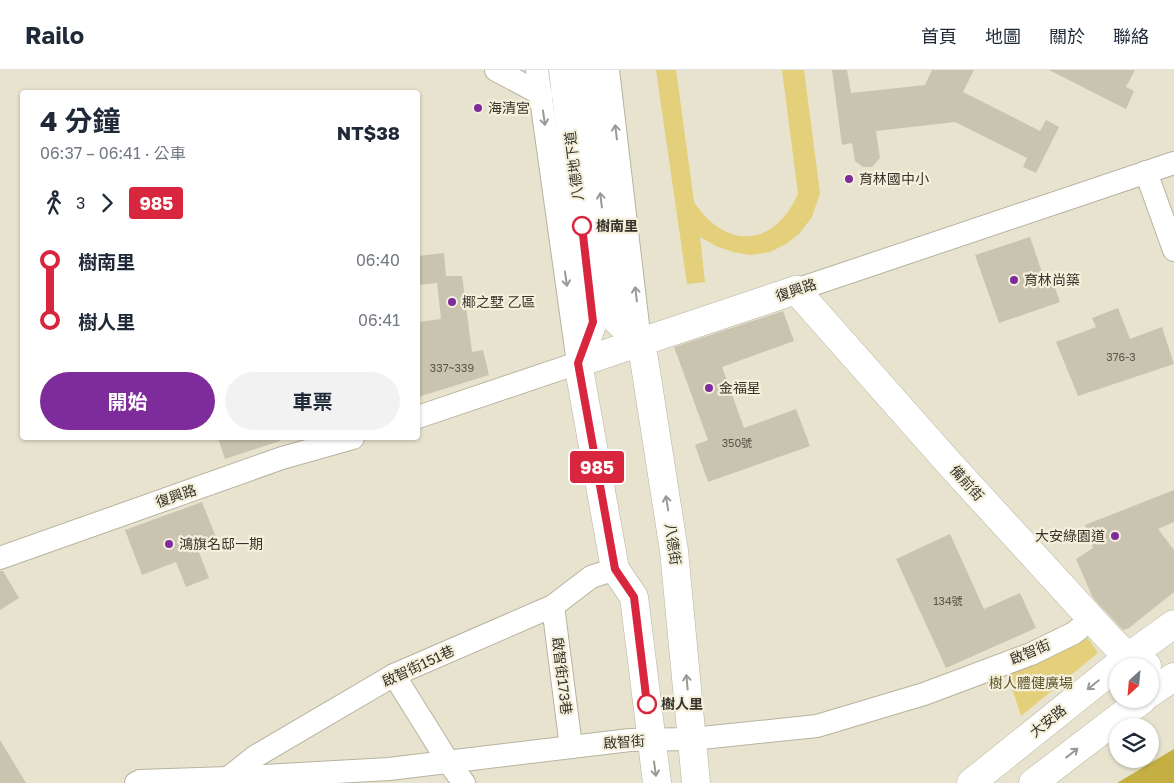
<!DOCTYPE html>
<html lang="zh-TW">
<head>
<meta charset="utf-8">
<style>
  :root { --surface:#fff; --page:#f2f2f3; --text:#1f2937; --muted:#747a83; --line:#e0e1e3; --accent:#7e2b9b }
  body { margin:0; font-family:"Golos Text","Noto Sans TC",sans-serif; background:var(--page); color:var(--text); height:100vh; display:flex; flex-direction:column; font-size:19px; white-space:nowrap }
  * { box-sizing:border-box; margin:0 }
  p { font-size:16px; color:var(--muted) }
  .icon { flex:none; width:28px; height:28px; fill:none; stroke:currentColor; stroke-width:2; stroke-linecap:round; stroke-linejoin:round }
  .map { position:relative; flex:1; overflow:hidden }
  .panel { position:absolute; left:20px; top:20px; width:400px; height:350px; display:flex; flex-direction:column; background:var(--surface); border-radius:5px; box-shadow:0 1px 4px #0004 }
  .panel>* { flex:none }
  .badge { padding:0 10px; border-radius:4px; font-size:18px; line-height:32px }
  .needle { width:32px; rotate:206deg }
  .tools { position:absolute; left:1109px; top:588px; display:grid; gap:10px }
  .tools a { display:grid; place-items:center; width:50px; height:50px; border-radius:50%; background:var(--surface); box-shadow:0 1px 4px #0004; font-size:25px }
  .map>.badge { position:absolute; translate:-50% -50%; box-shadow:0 0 0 2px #fff }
  .legs { display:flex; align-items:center; gap:8px; height:55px; padding:0 20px; font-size:16px }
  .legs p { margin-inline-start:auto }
  .overview { display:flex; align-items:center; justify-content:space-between; height:85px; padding:0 20px }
  h1 { font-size:28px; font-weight:700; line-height:38px }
  .cta { display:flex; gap:10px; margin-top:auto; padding:10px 20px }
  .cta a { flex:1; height:58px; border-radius:30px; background:var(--accent); color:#fff; font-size:20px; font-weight:700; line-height:58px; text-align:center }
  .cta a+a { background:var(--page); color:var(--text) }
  ul { padding:0 20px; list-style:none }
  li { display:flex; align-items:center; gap:18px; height:60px; font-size:19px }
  li i { display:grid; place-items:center; width:8px; height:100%; margin:0 6px; background:currentColor }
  li i::after { content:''; width:12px; height:12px; margin:-6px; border:4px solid; border-radius:50%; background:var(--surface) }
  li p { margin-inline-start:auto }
  li:first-child i { background:linear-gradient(#0000 50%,currentColor 0) }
  li:last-child i { background:linear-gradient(currentColor 50%,#0000 0) }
  header { display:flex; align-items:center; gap:30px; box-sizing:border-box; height:70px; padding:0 25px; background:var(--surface); border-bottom:1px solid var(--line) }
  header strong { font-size:24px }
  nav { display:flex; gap:28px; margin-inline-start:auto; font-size:18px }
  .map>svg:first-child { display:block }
  .green { fill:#e4d07a }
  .forest { fill:#c6af42 }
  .building { fill:#c9c4b0 }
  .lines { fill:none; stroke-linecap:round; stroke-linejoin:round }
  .street-casing { stroke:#b7b39f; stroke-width:24 }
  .secondary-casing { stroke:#b7b39f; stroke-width:29 }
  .street { stroke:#fff; stroke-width:22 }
  .secondary { stroke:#fff; stroke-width:28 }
  .oneway { stroke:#9a9995 }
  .line-1-casing { stroke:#fff; stroke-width:11 }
  .line-1 { stroke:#d7263d; stroke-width:8 }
  .poi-dot { fill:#7e2b9b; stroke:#f4f0db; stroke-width:2 }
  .stop-1-dot { fill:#fff; stroke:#d7263d; stroke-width:2.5 }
  .labels { text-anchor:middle; stroke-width:4.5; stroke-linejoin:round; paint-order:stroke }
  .number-label { font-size:11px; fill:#5a574c }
  .poi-label { font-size:14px; fill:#35332b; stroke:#f4f0db; text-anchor:start }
  .street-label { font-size:14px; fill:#35332b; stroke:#f4f0db }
  .stop-label { font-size:14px; font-weight:bold; fill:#35332b; stroke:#f4f0db; text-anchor:start }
  .park-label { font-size:14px; fill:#5f552a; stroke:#f4f0db }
</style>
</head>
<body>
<header>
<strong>Railo</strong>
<nav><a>首頁</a><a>地圖</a><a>關於</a><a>聯絡</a></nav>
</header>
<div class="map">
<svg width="1174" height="713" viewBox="0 0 1174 713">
  <rect width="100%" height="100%" fill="#e7e3ce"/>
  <g class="green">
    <path d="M 656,0 L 676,0 L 694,132 C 726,180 774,178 798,124 L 782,0 L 804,0 L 820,123 L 812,147 L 799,164 L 786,174 L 770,182 L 751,185 L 733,182 L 716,176 L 700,167 L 705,212 L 687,214 Z"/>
    <path d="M 1088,568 L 1098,583 L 1021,646 L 1007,603 Z"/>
  </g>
  <path class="forest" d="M 1174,679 L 1174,713 L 1117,713 Z"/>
  <g class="building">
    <path d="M 832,0 L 847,0 L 851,23 L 925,15 L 932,0 L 974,0 L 963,22 L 1040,61 L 1046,50 L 1059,57 L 1036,103 L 1023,97 L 1027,88 L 955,52 L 876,61 L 880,88 L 872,97 L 863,97 L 855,91 L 852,73 L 842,75 Z"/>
    <path d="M 1049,0 L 1135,0 L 1126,17 L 1134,21 L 1126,39 Z"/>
    <path d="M 1030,167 L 1045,211 L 1052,209 L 1060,232 L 999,253 L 975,185 Z"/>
    <path d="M 444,183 L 446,206 L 462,206 L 472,282 L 483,280 L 489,305 L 418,327 L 418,252 L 441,249 L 437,213 L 418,215 L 418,186 Z"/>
    <path d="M 1118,238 L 1130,269 L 1162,257 L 1174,294 L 1078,326 L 1056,272 L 1096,257 L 1092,248 Z"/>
    <path d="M 783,241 L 794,271 L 722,297 L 744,358 L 796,339 L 810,376 L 708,412 L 695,375 L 708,370 L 674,277 Z"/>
    <path d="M 218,368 L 280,368 L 280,371 L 225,389 Z"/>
    <path d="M 1174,420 L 1174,452 L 1158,459 L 1174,480 L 1174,522 L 1129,558 L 1123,560 L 1093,528 L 1076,489 L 1093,478 L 1085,455 Z"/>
    <path d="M 202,432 L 217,470 L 197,477 L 209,508 L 186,517 L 176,492 L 142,505 L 125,460 Z"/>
    <path d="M 950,464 L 984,539 L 1020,523 L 1036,558 L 946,598 L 896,489 Z"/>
    <path d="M 0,501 L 3,501 L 19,528 L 0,540 Z"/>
    <path d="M 0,670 L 26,713 L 0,713 Z"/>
  </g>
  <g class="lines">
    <defs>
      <g id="street">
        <path d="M 496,0 L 541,24"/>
        <path d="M 608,0 L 640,272"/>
        <path d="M 1146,102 L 1174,180"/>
        <path d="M 796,220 L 1174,93"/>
        <path d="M 418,347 L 578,293 L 537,0"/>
        <path d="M 0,488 L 282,388 L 353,368"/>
        <path d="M 553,536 L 571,677"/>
        <path d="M 394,605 L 449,693 L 464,713"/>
        <path d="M 228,708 L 256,686 L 394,605 L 553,536 L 591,507 L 615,499"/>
        <path d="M 136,713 L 140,711 L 228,708 L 389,699 L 630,670 L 692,669 L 817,656 L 924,624 L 1031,584 L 1074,563 L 1091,549"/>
      </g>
      <g id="secondary">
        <path d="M 563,0 L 593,252 L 578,293 L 615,499 L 634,527 L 657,713"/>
        <path d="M 586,0 L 614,248 L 640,272 L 644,289 L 674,481 L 696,713"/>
        <path d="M 578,293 L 796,220 L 948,392 L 1109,568 L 1128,587 L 1147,596"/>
        <path d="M 1150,623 L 1174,607"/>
        <path d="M 971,713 L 1128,587 L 1174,554"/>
        <path d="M 1033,713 L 1143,629"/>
      </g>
    </defs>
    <use href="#street" class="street-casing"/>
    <use href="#secondary" class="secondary-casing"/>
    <use href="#street" class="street"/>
    <use href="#secondary" class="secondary"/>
  </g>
  <defs><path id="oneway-shaft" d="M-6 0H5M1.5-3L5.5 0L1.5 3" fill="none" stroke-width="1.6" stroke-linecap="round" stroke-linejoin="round" transform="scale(1.25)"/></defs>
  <g class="oneway">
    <use href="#oneway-shaft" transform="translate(544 48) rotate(82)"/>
    <use href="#oneway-shaft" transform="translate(616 62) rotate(-97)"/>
    <use href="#oneway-shaft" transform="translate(601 130) rotate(-97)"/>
    <use href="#oneway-shaft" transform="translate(566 209) rotate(82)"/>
    <use href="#oneway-shaft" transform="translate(636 224) rotate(-97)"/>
    <use href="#oneway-shaft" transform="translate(667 433) rotate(-99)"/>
    <use href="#oneway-shaft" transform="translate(687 612) rotate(-95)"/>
    <use href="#oneway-shaft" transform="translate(1093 615) rotate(141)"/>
    <use href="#oneway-shaft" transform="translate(1072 683) rotate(-38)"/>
    <use href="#oneway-shaft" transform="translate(655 699) rotate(82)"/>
  </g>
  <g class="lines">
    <defs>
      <path id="line-1" d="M 582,156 L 593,252 L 578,293 L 615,499 L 634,527 L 647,634"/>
    </defs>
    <use href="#line-1" class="line-1-casing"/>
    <use href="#line-1" class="line-1"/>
  </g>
  <g class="poi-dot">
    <circle cx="478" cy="38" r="5"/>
    <circle cx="849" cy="109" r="5"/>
    <circle cx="1014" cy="210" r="5"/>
    <circle cx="452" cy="232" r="5"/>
    <circle cx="709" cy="318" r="5"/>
    <circle cx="1115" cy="466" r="5"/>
    <circle cx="169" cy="474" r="5"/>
  </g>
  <g class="stop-1-dot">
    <circle cx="582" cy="156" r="9"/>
    <circle cx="647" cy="634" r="9"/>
  </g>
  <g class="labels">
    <g class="number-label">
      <text x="1121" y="291">376-3</text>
      <text x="452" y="302">337~339</text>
      <text x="737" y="377">350號</text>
      <text x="948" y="535">134號</text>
    </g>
    <g class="poi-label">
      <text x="488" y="43">海清宮</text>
      <text x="859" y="114">育林國中小</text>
      <text x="1024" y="215">育林尚築</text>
      <text x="462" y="237">椰之墅 乙區</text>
      <text x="719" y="323">金福星</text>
      <text x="1105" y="471" text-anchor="end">大安綠園道</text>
      <text x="179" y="479">鴻旗名邸一期</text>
    </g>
    <g class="street-label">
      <text transform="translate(574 96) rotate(-97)" y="5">八德地下道</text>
      <text transform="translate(796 220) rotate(-19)" y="5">復興路</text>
      <text transform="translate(967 413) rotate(48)" y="5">備前街</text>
      <text transform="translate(176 426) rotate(-19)" y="5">復興路</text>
      <text transform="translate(673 474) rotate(82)" y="5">八德街</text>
      <text transform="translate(1030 582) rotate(-23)" y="5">啟智街</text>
      <text transform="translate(418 596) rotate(-25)" y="5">啟智街151巷</text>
      <text transform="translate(562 606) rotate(83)" y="5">啟智街173巷</text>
      <text transform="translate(1048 651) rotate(-39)" y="5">大安路</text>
      <text transform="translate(624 672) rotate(-4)" y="5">啟智街</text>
    </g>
    <g class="stop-label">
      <text x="596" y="161">樹南里</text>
      <text x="661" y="639">樹人里</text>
    </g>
    <g class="park-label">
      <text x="1031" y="618">樹人體健廣場</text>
    </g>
  </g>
</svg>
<div class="tools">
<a><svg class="needle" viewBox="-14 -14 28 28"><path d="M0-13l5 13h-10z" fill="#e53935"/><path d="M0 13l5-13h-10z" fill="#747a83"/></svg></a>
<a><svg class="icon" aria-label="layers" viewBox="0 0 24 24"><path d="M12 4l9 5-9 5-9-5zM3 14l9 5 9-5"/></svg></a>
</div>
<b class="badge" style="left:597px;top:397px;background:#d7263d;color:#fff">985</b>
<section class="panel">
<div class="overview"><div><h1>4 分鐘</h1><p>06:37 – 06:41 · 公車</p></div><b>NT$38</b></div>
<div class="legs"><svg class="icon" aria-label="walk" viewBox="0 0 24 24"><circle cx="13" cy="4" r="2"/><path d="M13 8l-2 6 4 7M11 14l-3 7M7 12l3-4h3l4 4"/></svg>3<svg class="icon" aria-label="forward" viewBox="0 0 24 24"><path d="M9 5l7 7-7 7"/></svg><b class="badge" style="background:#d7263d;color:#fff">985</b></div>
<ul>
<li><i style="color:#d7263d"></i><b>樹南里</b><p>06:40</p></li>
<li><i style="color:#d7263d"></i><b>樹人里</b><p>06:41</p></li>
</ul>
<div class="cta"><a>開始</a><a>車票</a></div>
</section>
</div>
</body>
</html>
